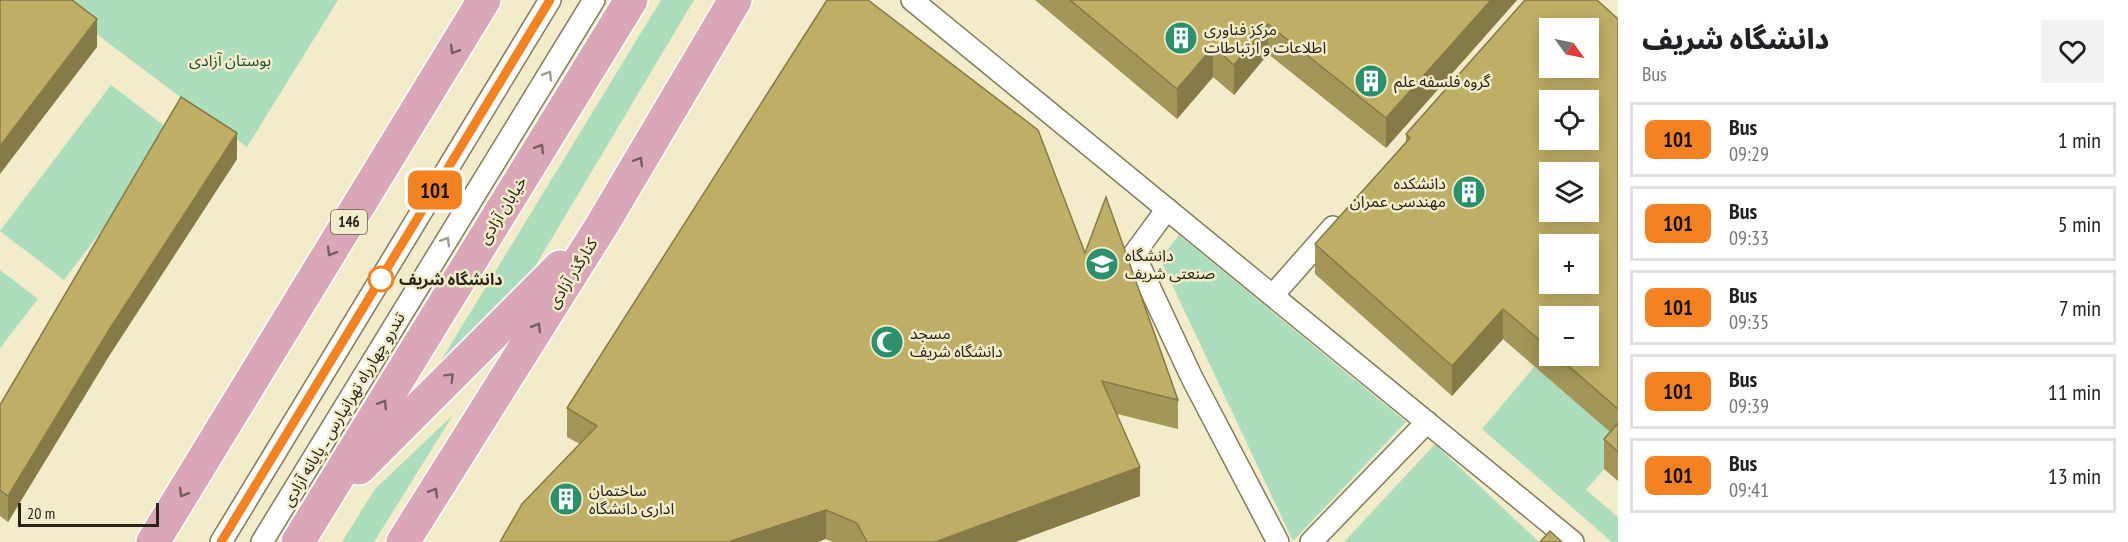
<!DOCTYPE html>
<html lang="en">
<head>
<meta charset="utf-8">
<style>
  :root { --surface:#fff; --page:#f2f2f2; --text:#202124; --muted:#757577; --line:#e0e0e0 }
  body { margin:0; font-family:"PT Sans Narrow","Noto Sans Arabic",sans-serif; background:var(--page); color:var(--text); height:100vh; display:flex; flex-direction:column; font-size:22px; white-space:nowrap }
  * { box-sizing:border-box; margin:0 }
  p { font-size:20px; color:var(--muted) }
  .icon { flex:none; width:33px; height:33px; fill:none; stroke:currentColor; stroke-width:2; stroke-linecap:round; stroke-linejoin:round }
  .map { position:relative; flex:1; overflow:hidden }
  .panel { display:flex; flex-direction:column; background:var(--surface); width:510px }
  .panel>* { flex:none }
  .badge { padding:0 12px; border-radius:9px; font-size:21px; line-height:39px }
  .needle { width:39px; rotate:123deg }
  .buttons { position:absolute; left:1539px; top:18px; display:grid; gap:12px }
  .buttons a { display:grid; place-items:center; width:60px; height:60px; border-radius:0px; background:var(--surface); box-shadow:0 3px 15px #0003; font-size:30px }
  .scale { position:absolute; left:18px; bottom:15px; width:141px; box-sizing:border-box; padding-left:6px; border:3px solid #272418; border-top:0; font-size:16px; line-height:21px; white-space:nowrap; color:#272418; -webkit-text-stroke:4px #f3eccb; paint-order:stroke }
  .map>.badge { position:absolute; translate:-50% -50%; box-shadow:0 0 0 3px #fff }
  .round { display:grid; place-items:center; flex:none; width:63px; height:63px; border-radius:0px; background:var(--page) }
  .headline { display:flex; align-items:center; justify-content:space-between; height:102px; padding:0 24px }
  h1 { font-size:28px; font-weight:800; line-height:45px }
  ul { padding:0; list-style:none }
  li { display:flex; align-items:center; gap:18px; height:75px; margin:0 12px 9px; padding:0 12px; border:3px solid var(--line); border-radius:0px }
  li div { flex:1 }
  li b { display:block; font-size:22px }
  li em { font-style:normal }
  li .badge { min-width:66px; font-weight:700; text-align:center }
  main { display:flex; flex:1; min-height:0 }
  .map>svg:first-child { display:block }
  .green { fill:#acddbc }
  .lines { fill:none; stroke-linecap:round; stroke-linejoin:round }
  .lane-casing { stroke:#817b5c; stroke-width:24 }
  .primary-casing { stroke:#fff; stroke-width:36 }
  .lane { stroke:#fff; stroke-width:21 }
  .primary { stroke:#d9a7b7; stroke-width:33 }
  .wall { fill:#a49658; fill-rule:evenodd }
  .shaded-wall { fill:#867a47 }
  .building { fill:#bfaf66; stroke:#867a47; stroke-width:1.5; fill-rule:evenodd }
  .oneway { stroke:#775f60 }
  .oneway2 { stroke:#9e9c97 }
  .line-casing { stroke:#fff; stroke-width:14 }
  .line { stroke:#f58220; stroke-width:9 }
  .stop-dot { fill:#fff; stroke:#f58220; stroke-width:3 }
  .labels { text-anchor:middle; stroke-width:5; stroke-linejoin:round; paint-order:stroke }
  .shield { fill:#f3eccb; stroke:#64604e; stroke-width:1.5 }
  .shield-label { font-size:15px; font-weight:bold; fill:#272418 }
  .poi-label { font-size:16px; fill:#272418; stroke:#f3eccb; text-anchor:start }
  .park-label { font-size:16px; fill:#1c5032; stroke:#f3eccb }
  .street-label { font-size:16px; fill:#272418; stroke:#f3eccb }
  .stop-label { font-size:16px; font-weight:bold; fill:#272418; stroke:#f3eccb; text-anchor:start }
</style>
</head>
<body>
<main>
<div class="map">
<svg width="1618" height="542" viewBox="0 0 1618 542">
  <rect width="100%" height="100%" fill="#f3eccb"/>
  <g class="green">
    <path d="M 51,0 L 338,0 L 247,147 Z"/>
    <path d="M 661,0 L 694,0 L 518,295 L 401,426 Z"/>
    <path d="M 111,85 L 175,134 L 64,280 L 0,231 Z"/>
    <path d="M 1179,235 L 1406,422 L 1293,541 L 1160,259 Z"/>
    <path d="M 0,270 L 38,299 L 0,348 Z"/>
    <path d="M 1535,366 L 1618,439 L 1618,453 L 1586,490 L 1618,517 L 1618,542 L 1612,542 L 1482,429 Z"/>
    <path d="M 453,415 L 374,542 L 342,542 L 375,489 Z"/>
    <path d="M 1435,444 L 1539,542 L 1344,542 Z"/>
  </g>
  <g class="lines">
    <defs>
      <g id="lane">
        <path d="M 912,0 L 1573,542"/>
        <path d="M 1167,209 L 1134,254 L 1192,378 L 1278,542"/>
        <path d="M 1273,295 L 1333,227"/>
        <path d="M 221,542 L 550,0"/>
        <path d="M 262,542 L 594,0"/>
        <path d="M 1311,542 L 1427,422"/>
      </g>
      <g id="primary">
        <path d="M 359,468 L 560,267"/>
        <path d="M 153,542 L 484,0"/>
        <path d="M 298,542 L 631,0"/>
        <path d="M 403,542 L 602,225 L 735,0"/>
      </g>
    </defs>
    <use href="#lane" class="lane-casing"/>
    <use href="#primary" class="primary-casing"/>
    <use href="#lane" class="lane"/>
    <use href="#primary" class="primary"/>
  </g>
  <g class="wall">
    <path d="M 1035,0 L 1517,0 L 1386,148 L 1268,54 L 1234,95 L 1213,77 L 1177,119 Z"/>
    <path d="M 1618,19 L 1618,481 L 1604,469 L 1604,439 L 1610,432 L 1503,339 L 1452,396 L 1315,274 L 1315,244 L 1406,142 L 1406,134 ZM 1550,316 L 1588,356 L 1550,356 Z"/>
    <path d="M 237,159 L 109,356 L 8,522 L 0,516 L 0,405 Z"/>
    <path d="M 1085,253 L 1178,400 L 1178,429 L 1117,414 L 1140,496 L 1015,542 L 833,542 L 580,444 L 567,437 L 567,408 Z"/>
  </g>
  <g class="shaded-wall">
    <path d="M 1491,0 L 1517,0 L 1386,148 L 1386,118 Z"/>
    <path d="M 97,19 L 97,47 L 0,174 L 0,146 Z"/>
    <path d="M 1268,24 L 1268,54 L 1234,95 L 1234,65 Z"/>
    <path d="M 1213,47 L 1213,77 L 1177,119 L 1177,89 Z"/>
    <path d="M 237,133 L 237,159 L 109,356 L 8,522 L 8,496 L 109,330 Z"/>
    <path d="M 1503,309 L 1503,339 L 1452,396 L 1452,366 Z"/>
    <path d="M 1140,467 L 1140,496 L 1015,542 L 935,542 Z"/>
    <path d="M 826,510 L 826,539 L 818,542 L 731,542 L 731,541 Z"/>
  </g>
  <g class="building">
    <path d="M 0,0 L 72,0 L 97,19 L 0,146 Z"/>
    <path d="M 827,0 L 868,0 L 1038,130 L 1085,253 L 1106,197 L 1178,400 L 1102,381 L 1140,467 L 935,542 L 867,542 L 857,523 L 826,510 L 731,541 L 733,542 L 500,542 L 522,504 L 597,426 L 567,408 Z"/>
    <path d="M 1070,0 L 1491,0 L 1386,118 L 1268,24 L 1234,65 L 1213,47 L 1177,89 Z"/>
    <path d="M 1525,0 L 1597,0 L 1618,19 L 1618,409 L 1557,356 L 1588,356 L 1588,316 L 1550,316 L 1550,349 L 1503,309 L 1452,366 L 1315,244 L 1410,138 L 1406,134 ZM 1550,28 L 1588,28 L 1588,68 L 1550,68 ZM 1550,100 L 1588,100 L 1588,140 L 1550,140 ZM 1550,172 L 1588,172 L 1588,212 L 1550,212 ZM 1550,244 L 1588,244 L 1588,284 L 1550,284 Z"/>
    <path d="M 181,97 L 237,133 L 109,330 L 8,496 L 0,490 L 0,405 Z"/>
    <path d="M 1618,423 L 1618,452 L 1604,439 Z"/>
    <path d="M 1550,531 L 1562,542 L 1540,542 Z"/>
  </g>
  <defs><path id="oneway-chevron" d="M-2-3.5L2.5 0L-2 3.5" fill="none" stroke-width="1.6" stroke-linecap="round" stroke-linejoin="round" transform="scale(1.5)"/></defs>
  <g class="oneway">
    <use href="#oneway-chevron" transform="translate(454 50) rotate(121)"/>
    <use href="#oneway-chevron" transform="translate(540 148) rotate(-58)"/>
    <use href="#oneway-chevron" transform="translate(639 161) rotate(-59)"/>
    <use href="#oneway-chevron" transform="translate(331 252) rotate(121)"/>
    <use href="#oneway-chevron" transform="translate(537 327) rotate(-58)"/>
    <use href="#oneway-chevron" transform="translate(450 377) rotate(-45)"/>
    <use href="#oneway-chevron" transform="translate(383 404) rotate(-58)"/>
    <use href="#oneway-chevron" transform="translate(434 492) rotate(-58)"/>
    <use href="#oneway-chevron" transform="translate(183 493) rotate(122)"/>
  </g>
  <g class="oneway2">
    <use href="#oneway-chevron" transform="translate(548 75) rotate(-59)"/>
    <use href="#oneway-chevron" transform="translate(446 241) rotate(-59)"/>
  </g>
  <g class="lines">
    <defs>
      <path id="line" d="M 221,542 L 550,0"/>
    </defs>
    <use href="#line" class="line-casing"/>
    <use href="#line" class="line"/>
  </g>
  <defs>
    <symbol id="building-disc" viewBox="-11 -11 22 22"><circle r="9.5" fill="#2b906c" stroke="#f3eccb"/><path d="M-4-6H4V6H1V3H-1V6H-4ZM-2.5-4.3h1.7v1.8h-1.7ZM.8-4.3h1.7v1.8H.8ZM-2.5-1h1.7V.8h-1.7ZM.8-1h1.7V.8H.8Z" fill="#fff"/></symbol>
    <symbol id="university-disc" viewBox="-11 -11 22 22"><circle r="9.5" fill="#2b906c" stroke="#f3eccb"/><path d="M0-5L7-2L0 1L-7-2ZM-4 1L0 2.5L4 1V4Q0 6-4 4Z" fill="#fff"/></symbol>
    <symbol id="mosque-disc" viewBox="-11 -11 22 22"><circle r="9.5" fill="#2b906c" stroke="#f3eccb"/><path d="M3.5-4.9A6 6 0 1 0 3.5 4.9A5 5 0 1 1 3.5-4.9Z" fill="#fff"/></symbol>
  </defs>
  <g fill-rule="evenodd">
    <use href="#building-disc" x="1162" y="19" width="38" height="38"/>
    <use href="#building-disc" x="1352" y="62" width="38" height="38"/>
    <use href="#building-disc" x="1450" y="173" width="38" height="38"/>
    <use href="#university-disc" x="1083" y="245" width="38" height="38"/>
    <use href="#mosque-disc" x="868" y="323" width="38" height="38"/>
    <use href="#building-disc" x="547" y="480" width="38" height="38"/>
  </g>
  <circle class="stop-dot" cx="381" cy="279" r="12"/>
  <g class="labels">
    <rect class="shield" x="331" y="210" width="36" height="24" rx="4.5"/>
    <g class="shield-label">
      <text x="349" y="227">146</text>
    </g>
    <g class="poi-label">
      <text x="1204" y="35">مرکز فناوری<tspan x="1204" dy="18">اطلاعات و ارتباطات</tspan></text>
      <text x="1394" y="87">گروه فلسفه علم</text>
      <text x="1446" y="189" text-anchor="end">دانشکده<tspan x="1446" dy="18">مهندسی عمران</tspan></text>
      <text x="1125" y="261">دانشگاه<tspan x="1125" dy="18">صنعتی شریف</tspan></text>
      <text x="910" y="339">مسجد<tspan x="910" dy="18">دانشگاه شریف</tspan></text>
      <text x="589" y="496">ساختمان<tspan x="589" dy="18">اداری دانشگاه</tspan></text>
    </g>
    <g class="park-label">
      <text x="230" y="66">بوستان آزادی</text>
    </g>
    <g class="street-label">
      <text transform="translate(502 210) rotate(-58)" y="6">خیابان آزادی</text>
      <text transform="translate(572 273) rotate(-58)" y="6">کنارگذر آزادی</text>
      <text transform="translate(343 409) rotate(-59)" y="6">تندرو چهارراه تهرانپارس ـ پایانه آزادی</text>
    </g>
    <g class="stop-label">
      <text x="399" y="285">دانشگاه شریف</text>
    </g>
  </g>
</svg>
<div class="buttons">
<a><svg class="needle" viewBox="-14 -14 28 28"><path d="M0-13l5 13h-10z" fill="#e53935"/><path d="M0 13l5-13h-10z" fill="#757577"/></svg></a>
<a><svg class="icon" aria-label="locate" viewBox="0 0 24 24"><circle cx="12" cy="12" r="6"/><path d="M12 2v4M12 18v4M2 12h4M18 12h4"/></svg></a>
<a><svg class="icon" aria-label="layers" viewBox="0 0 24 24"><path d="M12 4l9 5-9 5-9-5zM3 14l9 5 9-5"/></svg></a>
<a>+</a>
<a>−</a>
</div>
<div class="scale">20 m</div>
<b class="badge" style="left:435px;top:190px;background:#f58220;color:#111">101</b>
</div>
<section class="panel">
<div class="headline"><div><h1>دانشگاه شریف</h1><p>Bus</p></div><a class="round"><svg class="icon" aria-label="heart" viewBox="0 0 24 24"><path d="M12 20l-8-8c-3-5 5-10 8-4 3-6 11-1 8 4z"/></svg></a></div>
<ul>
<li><span class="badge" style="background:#f58220;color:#111">101</span><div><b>Bus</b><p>09:29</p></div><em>1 min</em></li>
<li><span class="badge" style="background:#f58220;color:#111">101</span><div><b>Bus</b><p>09:33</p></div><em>5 min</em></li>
<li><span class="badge" style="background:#f58220;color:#111">101</span><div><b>Bus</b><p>09:35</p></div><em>7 min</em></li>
<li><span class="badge" style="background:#f58220;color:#111">101</span><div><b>Bus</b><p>09:39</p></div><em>11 min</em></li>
<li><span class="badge" style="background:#f58220;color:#111">101</span><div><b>Bus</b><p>09:41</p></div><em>13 min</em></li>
</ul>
</section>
</main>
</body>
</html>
